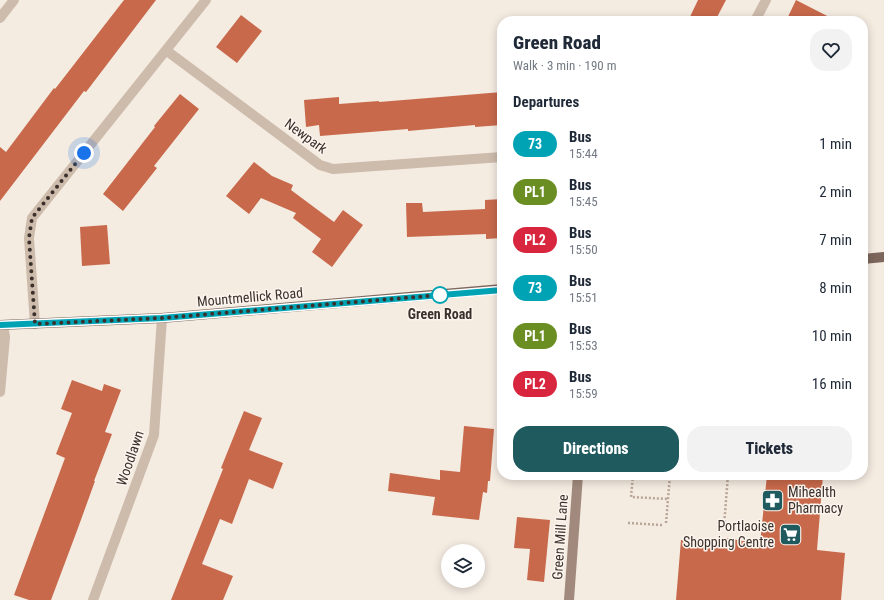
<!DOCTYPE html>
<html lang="en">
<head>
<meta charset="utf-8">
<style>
  :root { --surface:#fff; --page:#f2f2f3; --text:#1f2937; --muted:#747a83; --accent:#1f5a5e }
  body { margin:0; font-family:"Roboto Condensed",sans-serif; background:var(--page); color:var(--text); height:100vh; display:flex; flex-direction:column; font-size:15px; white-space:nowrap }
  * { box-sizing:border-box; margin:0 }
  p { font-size:13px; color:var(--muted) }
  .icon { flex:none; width:22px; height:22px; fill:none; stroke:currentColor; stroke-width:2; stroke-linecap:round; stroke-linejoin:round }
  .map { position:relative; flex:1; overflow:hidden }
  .drawer { position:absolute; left:497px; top:16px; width:371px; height:464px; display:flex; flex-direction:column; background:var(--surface); border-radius:16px; box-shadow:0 2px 10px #0003 }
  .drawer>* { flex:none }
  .badge { padding:0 8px; border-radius:13px; font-size:14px; line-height:26px }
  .buttons { position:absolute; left:441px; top:544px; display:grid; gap:8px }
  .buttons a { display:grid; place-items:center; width:44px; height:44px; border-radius:50%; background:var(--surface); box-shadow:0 2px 10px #0003; font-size:20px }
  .you { position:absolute; width:20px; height:20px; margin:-10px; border:3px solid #fff; border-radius:50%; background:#1a73e8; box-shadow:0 0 0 6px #1a73e833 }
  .map>.badge { position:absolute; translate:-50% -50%; box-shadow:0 0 0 2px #fff }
  h2 { padding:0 16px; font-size:15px; line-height:36px }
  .round { display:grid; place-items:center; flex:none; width:42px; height:42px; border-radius:16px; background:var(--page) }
  .summary { display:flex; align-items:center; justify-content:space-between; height:68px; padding:0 16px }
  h1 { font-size:19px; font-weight:800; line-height:30px }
  .button { display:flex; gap:8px; margin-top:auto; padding:8px 16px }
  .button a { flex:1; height:46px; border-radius:16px; background:var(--accent); color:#fff; font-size:16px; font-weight:800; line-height:46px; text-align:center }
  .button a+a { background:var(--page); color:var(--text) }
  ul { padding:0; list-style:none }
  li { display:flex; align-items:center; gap:12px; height:48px; padding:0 16px }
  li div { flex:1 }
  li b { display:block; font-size:15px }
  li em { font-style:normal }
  li .badge { min-width:44px; font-weight:700; text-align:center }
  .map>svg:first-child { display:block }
  .building { fill:#c8694b }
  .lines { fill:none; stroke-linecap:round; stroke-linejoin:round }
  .path { stroke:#b9a596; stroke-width:2.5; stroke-dasharray:2 2; stroke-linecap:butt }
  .street { stroke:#cdbbac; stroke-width:10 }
  .secondary { stroke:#a18a7d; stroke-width:10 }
  .primary { stroke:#7d675c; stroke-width:10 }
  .line-casing { stroke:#fff; stroke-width:9 }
  .line { stroke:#00a3b4; stroke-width:6 }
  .walk { stroke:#3b302b; stroke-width:4; stroke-dasharray:0 7.2 }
  .stop-dot { fill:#fff; stroke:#00a3b4; stroke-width:2 }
  .labels { text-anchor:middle; stroke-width:3; stroke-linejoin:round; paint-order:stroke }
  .street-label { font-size:14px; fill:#3b302b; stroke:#fbf5ee }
  .stop-label { font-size:14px; font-weight:bold; fill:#3b302b; stroke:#fbf5ee }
  .poi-label { font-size:14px; fill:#3b302b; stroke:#fbf5ee; text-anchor:start }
</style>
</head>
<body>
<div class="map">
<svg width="884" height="600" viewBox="0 0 884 600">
  <rect width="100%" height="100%" fill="#f4ebe1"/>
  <g class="building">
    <path d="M 124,0 L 156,0 L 86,92 L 84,91 L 0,201 L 0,147 L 6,152 L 54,88 L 55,89 Z"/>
    <path d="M 698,0 L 726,0 L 715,21 L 688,21 Z"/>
    <path d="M 796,0 L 837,21 L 786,21 Z"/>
    <path d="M 241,15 L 262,31 L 237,63 L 216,47 Z"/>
    <path d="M 502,92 L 502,125 L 475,127 L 475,125 L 408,131 L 408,129 L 320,136 L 319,125 L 306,127 L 304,100 L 339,97 L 339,104 L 379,101 L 379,102 Z"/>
    <path d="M 180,94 L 199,109 L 154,166 L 157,168 L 123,211 L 103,194 L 155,127 L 154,126 Z"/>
    <path d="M 254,162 L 272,176 L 293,185 L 291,190 L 334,222 L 343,210 L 363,225 L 332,267 L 312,252 L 321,239 L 293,218 L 296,213 L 261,198 L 249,214 L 226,196 Z"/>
    <path d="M 502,199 L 502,238 L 486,239 L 486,234 L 407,237 L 406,203 L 422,203 L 423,212 L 485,209 L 485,200 Z"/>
    <path d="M 107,225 L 110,264 L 82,266 L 80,227 Z"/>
    <path d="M 72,380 L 102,391 L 104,384 L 121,390 L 105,432 L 112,434 L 94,481 L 95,481 L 78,528 L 51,600 L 29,600 L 14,595 L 65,458 L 56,454 L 72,413 L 61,409 Z"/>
    <path d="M 244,411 L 262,418 L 249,450 L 283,463 L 273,489 L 249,479 L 232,524 L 220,519 L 202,564 L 233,576 L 223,600 L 171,600 L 223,469 L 221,468 Z"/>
    <path d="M 464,426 L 494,429 L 490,481 L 488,481 L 487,493 L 483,492 L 479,520 L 432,515 L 435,497 L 388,491 L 390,473 L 440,480 L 440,470 L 460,472 Z"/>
    <path d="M 767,475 L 823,475 L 817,550 L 845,553 L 841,600 L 676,600 L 681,540 L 726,546 L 726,538 L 760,544 Z"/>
    <path d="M 517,517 L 550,520 L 544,582 L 527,580 L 530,549 L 514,548 Z"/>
  </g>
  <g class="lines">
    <g class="path">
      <path d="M 633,475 L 631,497 L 668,499"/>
      <path d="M 628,523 L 662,525"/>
      <path d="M 666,523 L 670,475"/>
      <path d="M 724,526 L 728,475"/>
    </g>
    <g class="street">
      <path d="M 0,18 L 14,0"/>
      <path d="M 755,21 L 766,0"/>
      <path d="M 167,51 L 320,165 L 333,169 L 502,157"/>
      <path d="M 35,324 L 29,238 L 32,218 L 206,0"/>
      <path d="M 0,392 L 5,337 L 3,325"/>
      <path d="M 93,600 L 154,435 L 162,318"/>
    </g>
    <path class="secondary" d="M 569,600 L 578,475"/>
    <g class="primary">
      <path d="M 863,259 L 884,257"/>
      <path d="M 0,325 L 162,318 L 502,289"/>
    </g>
  </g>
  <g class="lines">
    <defs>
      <path id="line" d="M 0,325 L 162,318 L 502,290"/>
    </defs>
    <use href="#line" class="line-casing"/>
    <use href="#line" class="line"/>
    <path class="walk" d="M 84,153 L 32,218 L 29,238 L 35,324 L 162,318 L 440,295"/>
  </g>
  <defs>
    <symbol id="pharmacy-square" viewBox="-11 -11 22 22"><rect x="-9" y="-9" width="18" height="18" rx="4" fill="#1f5a5e" stroke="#fbf5ee"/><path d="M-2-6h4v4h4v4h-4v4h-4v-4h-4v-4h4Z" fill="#fff"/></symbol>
    <symbol id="supermarket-square" viewBox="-11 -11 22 22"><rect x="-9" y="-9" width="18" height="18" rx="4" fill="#1f5a5e" stroke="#fbf5ee"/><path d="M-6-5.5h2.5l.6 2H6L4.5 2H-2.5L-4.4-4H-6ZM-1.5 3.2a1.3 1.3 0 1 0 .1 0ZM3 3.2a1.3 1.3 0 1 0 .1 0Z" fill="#fff"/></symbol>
  </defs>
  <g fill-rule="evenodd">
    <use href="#pharmacy-square" x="760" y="488" width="25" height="25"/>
    <use href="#supermarket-square" x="778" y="522" width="25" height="25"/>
  </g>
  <circle class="stop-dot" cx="440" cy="295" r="8"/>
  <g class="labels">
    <g class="street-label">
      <text transform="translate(306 136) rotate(36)" y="5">Newpark</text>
      <text transform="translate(250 297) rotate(-5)" y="5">Mountmellick Road</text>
      <text transform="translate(130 458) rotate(-71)" y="5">Woodlawn</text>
      <text transform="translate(560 537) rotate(-86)" y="5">Green Mill Lane</text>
    </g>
    <g class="stop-label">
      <text x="440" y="319">Green Road</text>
    </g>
    <g class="poi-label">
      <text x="788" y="497">Mihealth<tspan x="788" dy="16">Pharmacy</tspan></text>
      <text x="774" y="531" text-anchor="end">Portlaoise<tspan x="774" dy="16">Shopping Centre</tspan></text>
    </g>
  </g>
</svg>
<div class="buttons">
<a><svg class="icon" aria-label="layers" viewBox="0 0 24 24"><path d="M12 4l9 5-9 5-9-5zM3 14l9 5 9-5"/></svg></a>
</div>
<div class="you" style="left:84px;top:153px"></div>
<section class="drawer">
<div class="summary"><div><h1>Green Road</h1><p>Walk · 3 min · 190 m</p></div><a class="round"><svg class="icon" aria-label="heart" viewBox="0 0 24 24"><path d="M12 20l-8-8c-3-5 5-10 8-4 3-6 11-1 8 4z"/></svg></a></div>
<h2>Departures</h2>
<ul>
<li><span class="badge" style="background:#00a3b4;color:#fff">73</span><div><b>Bus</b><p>15:44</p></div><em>1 min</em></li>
<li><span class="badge" style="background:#6b8e23;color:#fff">PL1</span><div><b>Bus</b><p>15:45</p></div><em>2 min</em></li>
<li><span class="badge" style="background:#d7263d;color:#fff">PL2</span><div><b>Bus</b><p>15:50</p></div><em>7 min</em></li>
<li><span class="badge" style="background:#00a3b4;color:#fff">73</span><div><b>Bus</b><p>15:51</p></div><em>8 min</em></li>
<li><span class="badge" style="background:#6b8e23;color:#fff">PL1</span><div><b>Bus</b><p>15:53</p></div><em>10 min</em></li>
<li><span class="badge" style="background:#d7263d;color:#fff">PL2</span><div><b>Bus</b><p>15:59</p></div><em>16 min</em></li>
</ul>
<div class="button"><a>Directions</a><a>Tickets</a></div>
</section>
</div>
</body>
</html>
